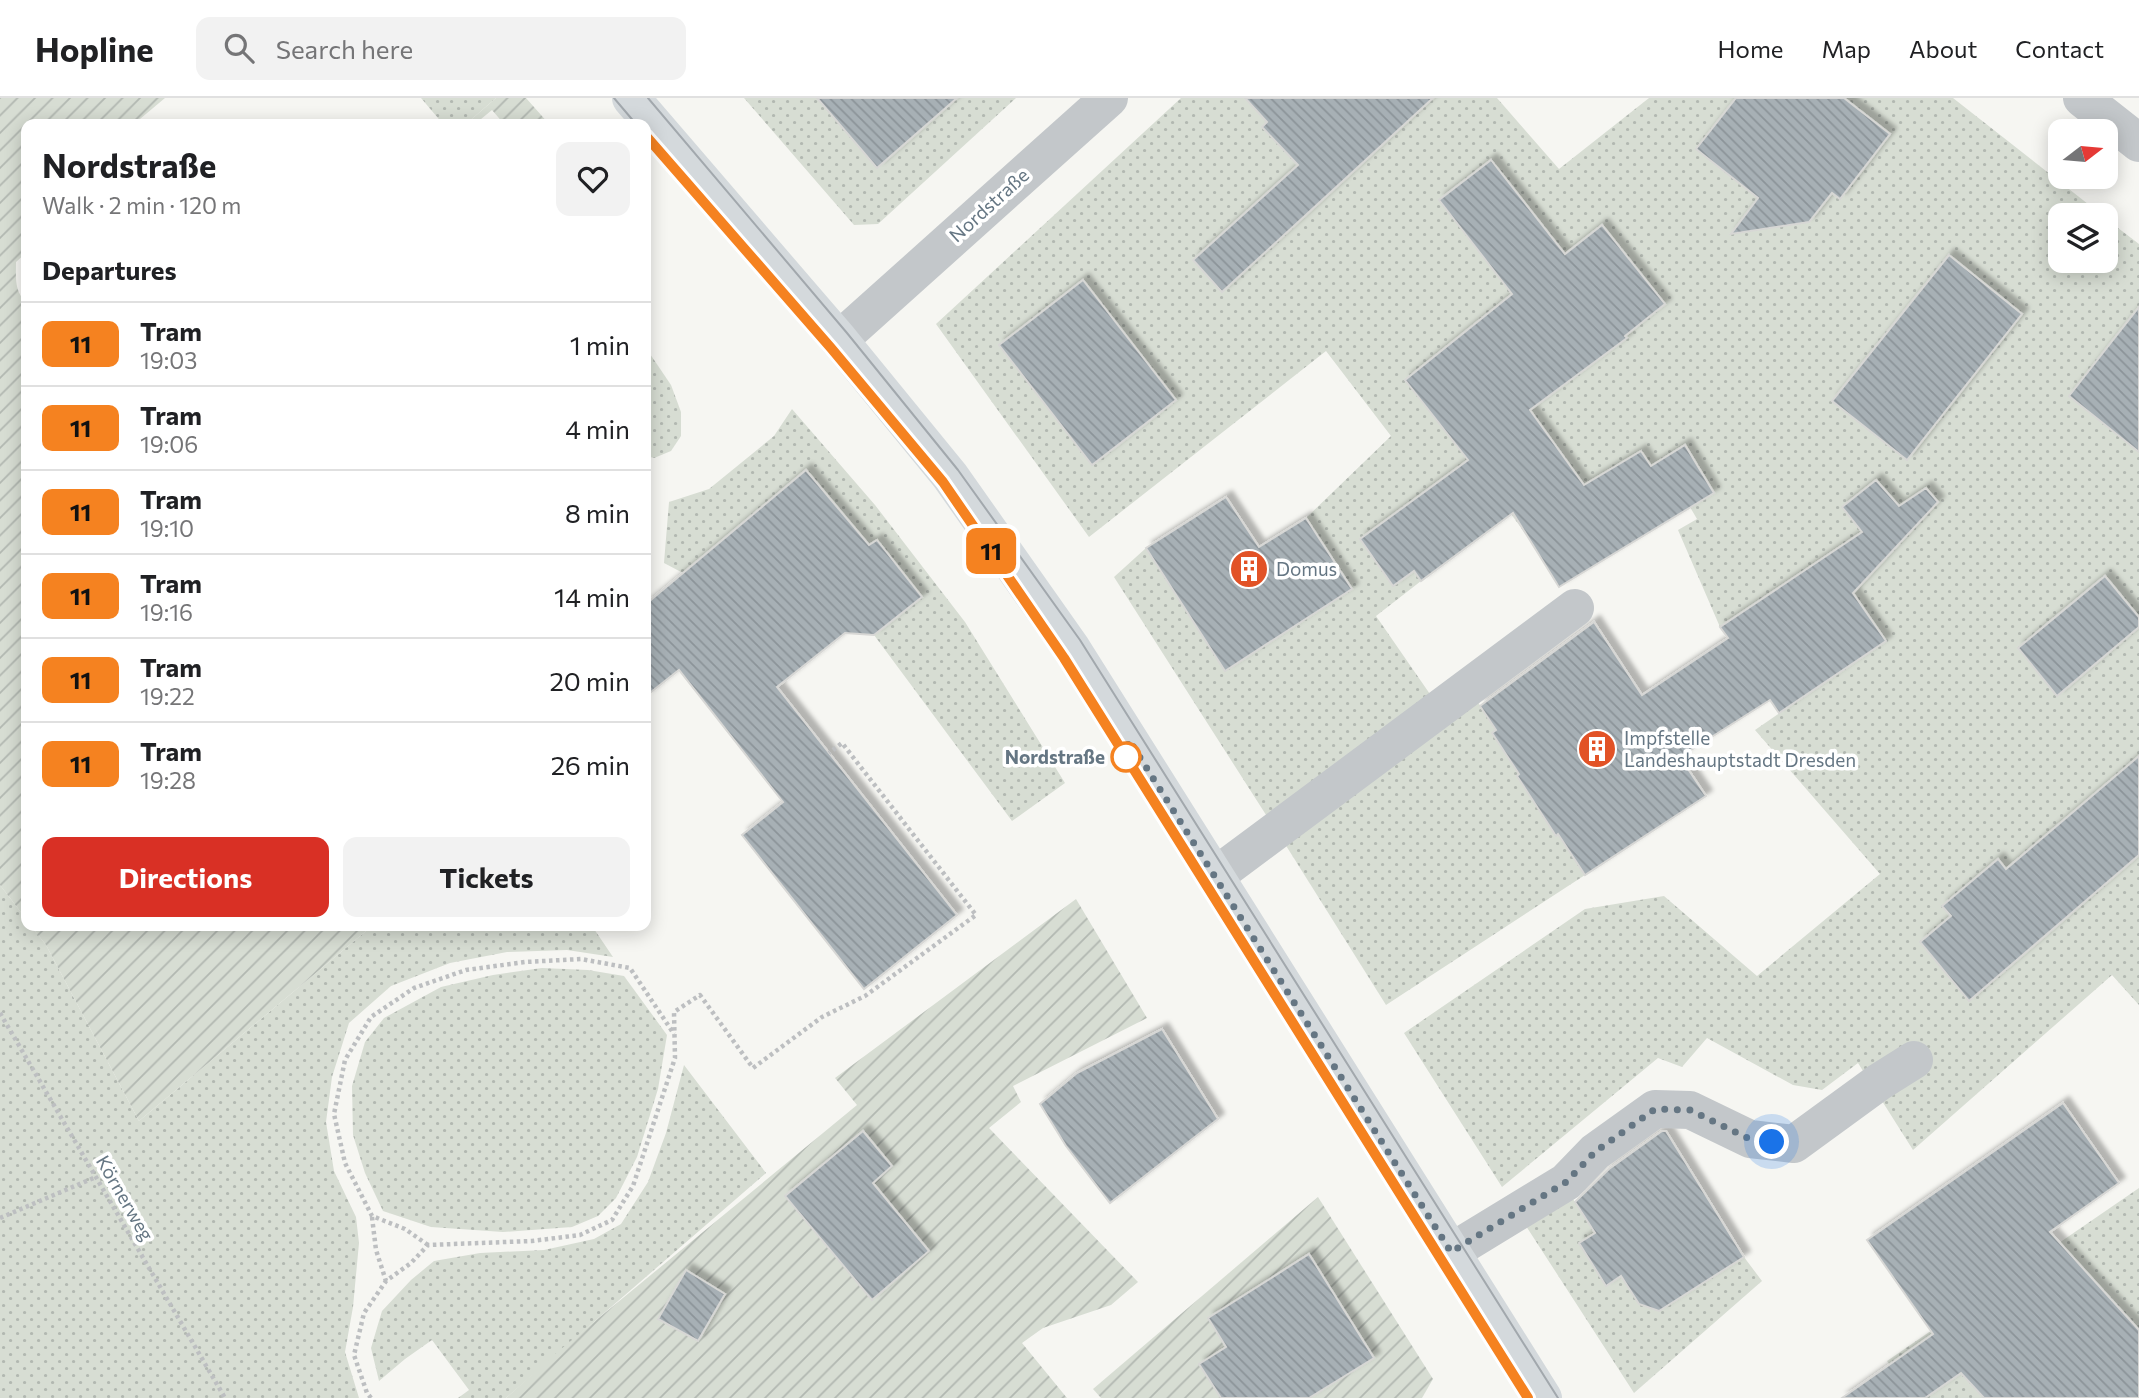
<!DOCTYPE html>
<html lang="en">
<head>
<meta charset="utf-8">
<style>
  :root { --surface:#fff; --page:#f2f2f2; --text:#202124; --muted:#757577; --line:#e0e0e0; --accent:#d93025 }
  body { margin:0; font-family:Commissioner,sans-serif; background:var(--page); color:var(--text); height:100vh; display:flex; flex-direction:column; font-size:26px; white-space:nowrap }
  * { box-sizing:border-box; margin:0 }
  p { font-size:23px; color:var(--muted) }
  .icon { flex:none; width:38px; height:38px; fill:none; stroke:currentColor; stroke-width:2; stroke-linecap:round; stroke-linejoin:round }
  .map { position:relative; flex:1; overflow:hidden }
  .drawer { position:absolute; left:21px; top:21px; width:630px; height:812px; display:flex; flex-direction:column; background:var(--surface); border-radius:14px; box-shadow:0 4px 18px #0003 }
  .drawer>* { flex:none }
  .badge { padding:0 14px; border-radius:10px; font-size:24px; line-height:46px }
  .needle { width:46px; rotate:74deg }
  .fabs { position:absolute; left:2048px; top:21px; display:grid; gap:14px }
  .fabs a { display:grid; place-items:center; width:70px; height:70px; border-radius:14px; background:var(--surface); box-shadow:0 4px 18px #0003; font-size:35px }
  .you { position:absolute; width:35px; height:35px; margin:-18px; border:5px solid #fff; border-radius:50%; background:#1a73e8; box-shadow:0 0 0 10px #1a73e833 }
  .map>.badge { position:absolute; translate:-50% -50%; box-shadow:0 0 0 4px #fff }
  h2 { padding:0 21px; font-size:26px; line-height:63px }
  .round { display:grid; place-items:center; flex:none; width:74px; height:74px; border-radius:14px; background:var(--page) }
  .summary { display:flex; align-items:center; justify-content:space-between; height:119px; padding:0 21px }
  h1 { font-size:33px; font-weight:700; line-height:52px }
  .cta { display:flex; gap:14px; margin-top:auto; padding:14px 21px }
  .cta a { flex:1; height:80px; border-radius:14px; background:var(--accent); color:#fff; font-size:28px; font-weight:700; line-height:80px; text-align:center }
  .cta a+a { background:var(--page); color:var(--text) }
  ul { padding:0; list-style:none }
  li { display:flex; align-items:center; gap:21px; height:84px; padding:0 21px; border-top:2px solid var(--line) }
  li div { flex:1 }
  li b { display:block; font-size:26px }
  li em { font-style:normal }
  li .badge { min-width:77px; font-weight:700; text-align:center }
  header { display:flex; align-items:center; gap:42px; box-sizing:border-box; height:98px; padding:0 35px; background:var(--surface); border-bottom:2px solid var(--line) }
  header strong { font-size:33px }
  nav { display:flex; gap:38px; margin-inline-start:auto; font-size:24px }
  .search { width:490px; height:63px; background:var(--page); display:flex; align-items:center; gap:18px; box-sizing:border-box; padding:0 24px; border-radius:14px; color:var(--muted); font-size:26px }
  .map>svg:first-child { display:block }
  .grass { fill:url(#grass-dots); fill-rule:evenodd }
  .garden { fill:url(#garden-furrows) }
  .building { fill:url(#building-back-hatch); stroke:#d7d7d5; stroke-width:2; filter:url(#shadow) }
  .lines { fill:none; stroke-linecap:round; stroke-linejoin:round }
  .path { stroke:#bdbfc1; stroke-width:4.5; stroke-dasharray:3.5 3.5; stroke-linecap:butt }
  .minor { stroke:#c3c7ca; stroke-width:38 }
  .major { stroke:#d4d9dc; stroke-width:38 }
  .tram { stroke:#a2a8ad; stroke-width:2 }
  .line-casing { stroke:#fff; stroke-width:16 }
  .line { stroke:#f58220; stroke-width:10 }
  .walk { stroke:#657683; stroke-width:7; stroke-dasharray:0 12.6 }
  .stop-dot { fill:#fff; stroke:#f58220; stroke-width:3.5 }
  .labels { text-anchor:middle; stroke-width:7; stroke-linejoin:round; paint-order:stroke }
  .street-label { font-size:19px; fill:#657683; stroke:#fff }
  .poi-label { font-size:19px; fill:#657683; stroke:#fff; text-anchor:start }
  .stop-label { font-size:19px; font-weight:bold; fill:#657683; stroke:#fff; text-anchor:end }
</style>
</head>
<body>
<header>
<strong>Hopline</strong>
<div class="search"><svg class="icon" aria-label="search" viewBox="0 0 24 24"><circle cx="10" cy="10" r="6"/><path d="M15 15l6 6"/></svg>Search here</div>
<nav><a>Home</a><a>Map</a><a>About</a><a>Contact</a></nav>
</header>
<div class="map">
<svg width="2139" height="1300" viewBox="0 0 2139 1300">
  <defs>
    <pattern id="grass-dots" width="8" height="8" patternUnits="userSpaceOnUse" patternTransform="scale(1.75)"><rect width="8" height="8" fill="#d7ddd3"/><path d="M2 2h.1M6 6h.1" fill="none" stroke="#b2b8b1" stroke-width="1.8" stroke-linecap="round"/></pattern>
    <pattern id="garden-furrows" width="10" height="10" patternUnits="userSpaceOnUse" patternTransform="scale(1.75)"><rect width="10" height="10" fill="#d7ddd3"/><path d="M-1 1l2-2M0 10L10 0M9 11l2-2" fill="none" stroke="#b2b8b1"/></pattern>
    <pattern id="building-back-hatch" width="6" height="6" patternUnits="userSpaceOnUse" patternTransform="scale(1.75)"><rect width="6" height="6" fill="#a7b0b5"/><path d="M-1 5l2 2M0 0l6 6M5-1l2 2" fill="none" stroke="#8c9499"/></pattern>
    <filter id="shadow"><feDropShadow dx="6" dy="-6" stdDeviation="2" flood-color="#0004"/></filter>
  </defs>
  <rect width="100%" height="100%" fill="#f6f6f2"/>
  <g class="grass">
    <path d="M 421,0 L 496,0 L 466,26 L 443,26 Z"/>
    <path d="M 744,0 L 817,0 L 877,70 L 957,0 L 1016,0 L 878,126 L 854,127 Z"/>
    <path d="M 1181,0 L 1497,0 L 1559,71 L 1649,0 L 1953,0 L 2102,117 L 2060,117 L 2060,163 L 2105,163 L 2105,120 L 2139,146 L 2139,907 L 2112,877 L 1913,1052 L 1858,965 L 1822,992 L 1793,987 L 1707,940 L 1682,969 L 1658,960 L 1502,1089 L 1404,935 L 1585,811 L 1664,798 L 1757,878 L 1880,776 L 1755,632 L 1885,542 L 1827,457 L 1720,529 L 1678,432 L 1697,421 L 1690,409 L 1685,347 L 1651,368 L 1640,353 L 1545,410 L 1530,442 L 1511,416 L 1473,445 L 1431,389 L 1360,441 L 1393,487 L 1414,473 L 1421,483 L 1376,518 L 1432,599 L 1268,720 L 1114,479 L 1146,450 L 1225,572 L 1351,491 L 1306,420 L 1391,338 L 1326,253 L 1089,439 L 936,226 ZM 1491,62 L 1521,100 L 1469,141 L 1439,102 ZM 1888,396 L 1916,427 L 1884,462 L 1843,409 L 1872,409 Z"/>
    <path d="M 646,250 L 671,287 L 681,314 L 681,338 L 671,353 L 654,360 L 646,358 Z"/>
    <path d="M 792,311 L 875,407 L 965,524 L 1065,685 L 1012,723 L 874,537 L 922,499 L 877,442 L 722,564 L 840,413 L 806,372 L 683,475 L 664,465 L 669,404 L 709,391 L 774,338 Z"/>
    <path d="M 1476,601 L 1585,777 L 1386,907 L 1285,746 Z"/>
    <path d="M 0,787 L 26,821 L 26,828 L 31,828 L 46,847 L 139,1023 L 372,828 L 592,828 L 613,859 L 567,852 L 507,854 L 450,865 L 391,888 L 349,925 L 332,979 L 326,1024 L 334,1073 L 356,1119 L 359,1145 L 353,1209 L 345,1254 L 359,1300 L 0,1300 Z"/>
    <path d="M 542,870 L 588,872 L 624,878 L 667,937 L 658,991 L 637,1059 L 616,1100 L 598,1118 L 572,1129 L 503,1134 L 431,1129 L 383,1113 L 365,1075 L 353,1037 L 352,988 L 365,944 L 384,920 L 441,889 L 493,877 Z"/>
    <path d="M 684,967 L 766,1075 L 506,1300 L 458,1300 L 469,1292 L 432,1242 L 405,1261 L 379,1283 L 371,1250 L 382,1213 L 411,1182 L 434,1163 L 480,1155 L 544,1152 L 594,1141 L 621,1126 L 648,1084 L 666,1035 Z"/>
    <path d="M 2139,1090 L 2139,1300 L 1911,1300 L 1887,1263 Z"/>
    <path d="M 1573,1101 L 1639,1206 L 1659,1213 L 1744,1159 L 1762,1183 L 1634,1295 L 1526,1128 Z"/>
  </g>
  <g class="garden">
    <path d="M 0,0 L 165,0 L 134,26 L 26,26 L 26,155 L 16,164 C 16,179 14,193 26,204 L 26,821 L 0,787 Z"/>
    <path d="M 496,0 L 526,0 L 549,26 L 519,26 L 516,23 L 513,26 L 504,26 L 492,12 L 475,26 L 466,26 Z"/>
    <path d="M 1076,801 L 1147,920 L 1013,988 L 1021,1004 L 989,1030 L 1138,1184 L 1111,1207 L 1043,1230 L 1022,1245 L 1067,1300 L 506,1300 L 555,1256 L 857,1007 L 835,980 Z"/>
    <path d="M 31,828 L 372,828 L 139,1023 L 46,847 Z"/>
    <path d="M 1318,1099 L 1433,1281 L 1422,1300 L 1101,1300 L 1093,1291 Z"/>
  </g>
  <g class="building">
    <path d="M 817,0 L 957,0 L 877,70 Z"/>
    <path d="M 1245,0 L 1433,0 L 1222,194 L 1193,162 L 1298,67 L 1262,29 L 1267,24 Z"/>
    <path d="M 1736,0 L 1844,0 L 1890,36 L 1840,101 L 1832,95 L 1809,124 L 1731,136 L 1758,100 L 1696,51 Z"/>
    <path d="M 1491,62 L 1565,156 L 1602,127 L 1665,206 L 1625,238 L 1627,240 L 1530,312 L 1584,387 L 1641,353 L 1651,368 L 1685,347 L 1714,395 L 1559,489 L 1513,415 L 1421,483 L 1414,473 L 1393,488 L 1360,441 L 1468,362 L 1405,282 L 1512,196 L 1439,102 Z"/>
    <path d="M 1949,157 L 2022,216 L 1907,362 L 1832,303 Z"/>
    <path d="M 1083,182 L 1176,302 L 1092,367 L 999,247 Z"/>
    <path d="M 2139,209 L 2139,354 L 2069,298 Z"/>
    <path d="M 806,372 L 869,447 L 877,442 L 922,499 L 874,537 L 845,535 L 777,589 L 957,817 L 864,891 L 742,737 L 783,704 L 679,572 L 646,598 L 646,506 Z"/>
    <path d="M 1876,382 L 1899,408 L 1926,390 L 1938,404 L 1853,495 L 1886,543 L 1779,615 L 1770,602 L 1680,659 L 1706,698 L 1585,777 L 1558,736 L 1556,738 L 1517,678 L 1519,676 L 1492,635 L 1496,632 L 1480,608 L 1594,524 L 1642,597 L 1728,540 L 1720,529 L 1862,434 L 1842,409 Z"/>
    <path d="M 1226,399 L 1259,449 L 1306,420 L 1352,491 L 1225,573 L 1146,450 Z"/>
    <path d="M 2105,478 L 2139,519 L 2139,529 L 2057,598 L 2018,550 Z"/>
    <path d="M 2139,658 L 2139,757 L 1969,903 L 1920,844 L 1951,818 L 1942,808 L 1998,761 L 2006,771 Z"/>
    <path d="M 1162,931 L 1218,1021 L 1110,1105 L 1066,1048 L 1040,1006 L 1077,975 Z"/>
    <path d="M 2063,1005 L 2119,1085 L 2050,1134 L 2139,1232 L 2139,1300 L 1984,1300 L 1961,1275 L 1925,1300 L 1842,1300 L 1933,1236 L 1867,1142 Z"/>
    <path d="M 863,1033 L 892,1068 L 873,1085 L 929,1153 L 872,1202 L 785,1098 Z"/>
    <path d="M 1662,1033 L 1666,1033 L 1744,1159 L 1659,1213 L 1639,1206 L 1621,1178 L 1606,1188 L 1579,1145 L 1595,1135 L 1575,1104 L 1609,1071 Z"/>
    <path d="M 1309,1156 L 1374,1260 L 1309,1300 L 1221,1300 L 1199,1266 L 1226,1249 L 1208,1220 Z"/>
    <path d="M 686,1172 L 725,1196 L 698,1243 L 658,1221 Z"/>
  </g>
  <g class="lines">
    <g class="path">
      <path d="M 26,169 L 24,179 L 26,189"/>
      <path d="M 0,915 L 225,1300"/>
      <path d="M 372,1119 L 376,1152 L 386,1183"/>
      <path d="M 0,1120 L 96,1079"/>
      <path d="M 428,1147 L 405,1131 L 372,1118 L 345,1065 L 334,1016 L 345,962 L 371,919 L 414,890 L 466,872 L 525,864 L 581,861 L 630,870 L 674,936"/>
      <path d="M 371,1300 L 367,1295 L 354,1257 L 364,1215 L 386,1183 L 411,1165 L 428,1147 L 532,1143 L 580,1137 L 612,1122 L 633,1088 L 675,960 L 674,914 L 700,897 L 753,970 L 822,919 L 865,898 L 976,817 L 842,645 L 829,655"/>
    </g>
    <g class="minor">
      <path d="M 2082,0 L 2139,45"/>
      <path d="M 839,242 L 1109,0"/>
      <path d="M 1215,778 L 1575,510"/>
      <path d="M 1451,1154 L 1566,1084 L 1595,1054 L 1655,1011 L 1690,1012 L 1750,1041 L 1794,1046 L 1879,984 L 1914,962"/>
    </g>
    <path class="major" d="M 631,0 L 839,242 L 950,378 L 1072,551 L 1543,1300"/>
    <g class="tram">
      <path d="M 614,0 L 636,26"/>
      <path d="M 648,0 L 847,235 L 958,372 L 1080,542 L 1558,1300"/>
      <path d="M 646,38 L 831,250 L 943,384 L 1064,560 L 1528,1300"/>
    </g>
  </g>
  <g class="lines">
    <defs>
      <path id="line" d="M 646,38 L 831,250 L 943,384 L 1064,560 L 1528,1300"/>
    </defs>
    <use href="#line" class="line-casing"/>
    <use href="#line" class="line"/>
    <path class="walk" d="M 1126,659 L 1129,642 L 1451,1154 L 1566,1084 L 1595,1054 L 1655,1011 L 1690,1012 L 1750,1041 L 1772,1044"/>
  </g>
  <defs>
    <symbol id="building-disc" viewBox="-11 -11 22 22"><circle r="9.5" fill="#e25226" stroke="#fff"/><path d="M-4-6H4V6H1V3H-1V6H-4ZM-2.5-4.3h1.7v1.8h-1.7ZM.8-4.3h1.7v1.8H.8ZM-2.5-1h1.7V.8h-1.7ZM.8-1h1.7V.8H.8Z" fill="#fff"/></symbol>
  </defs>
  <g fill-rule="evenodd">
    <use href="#building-disc" x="1227" y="449" width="44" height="44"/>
    <use href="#building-disc" x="1575" y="629" width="44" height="44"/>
  </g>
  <circle class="stop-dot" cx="1126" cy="659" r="14"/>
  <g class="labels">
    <g class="street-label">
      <text transform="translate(989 107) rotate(-42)" y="7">Nordstraße</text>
      <text transform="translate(125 1100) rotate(60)" y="7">Körnerweg</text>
    </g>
    <g class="poi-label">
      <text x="1276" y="478">Domus</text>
      <text x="1624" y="647">Impfstelle<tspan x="1624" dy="22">Landeshauptstadt Dresden</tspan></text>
    </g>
    <g class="stop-label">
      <text x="1105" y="666">Nordstraße</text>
    </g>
  </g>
</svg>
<div class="fabs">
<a><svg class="needle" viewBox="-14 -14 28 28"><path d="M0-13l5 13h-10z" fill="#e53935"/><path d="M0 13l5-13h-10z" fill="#757577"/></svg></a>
<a><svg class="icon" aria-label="layers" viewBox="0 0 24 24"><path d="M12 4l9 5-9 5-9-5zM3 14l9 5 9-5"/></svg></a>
</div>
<div class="you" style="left:1772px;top:1044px"></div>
<b class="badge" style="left:991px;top:453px;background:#f58220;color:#111">11</b>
<section class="drawer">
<div class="summary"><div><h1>Nordstraße</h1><p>Walk · 2 min · 120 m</p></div><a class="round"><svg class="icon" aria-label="heart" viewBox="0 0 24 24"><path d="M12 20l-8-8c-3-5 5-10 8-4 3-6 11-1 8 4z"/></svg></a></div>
<h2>Departures</h2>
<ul>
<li><span class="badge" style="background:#f58220;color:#111">11</span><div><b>Tram</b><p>19:03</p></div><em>1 min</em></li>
<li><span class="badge" style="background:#f58220;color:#111">11</span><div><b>Tram</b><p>19:06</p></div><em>4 min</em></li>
<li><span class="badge" style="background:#f58220;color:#111">11</span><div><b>Tram</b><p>19:10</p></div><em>8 min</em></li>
<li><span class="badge" style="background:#f58220;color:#111">11</span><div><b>Tram</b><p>19:16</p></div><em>14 min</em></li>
<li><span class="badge" style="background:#f58220;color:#111">11</span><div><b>Tram</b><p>19:22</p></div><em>20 min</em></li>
<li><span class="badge" style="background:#f58220;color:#111">11</span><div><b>Tram</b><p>19:28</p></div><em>26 min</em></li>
</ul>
<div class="cta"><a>Directions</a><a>Tickets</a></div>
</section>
</div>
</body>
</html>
